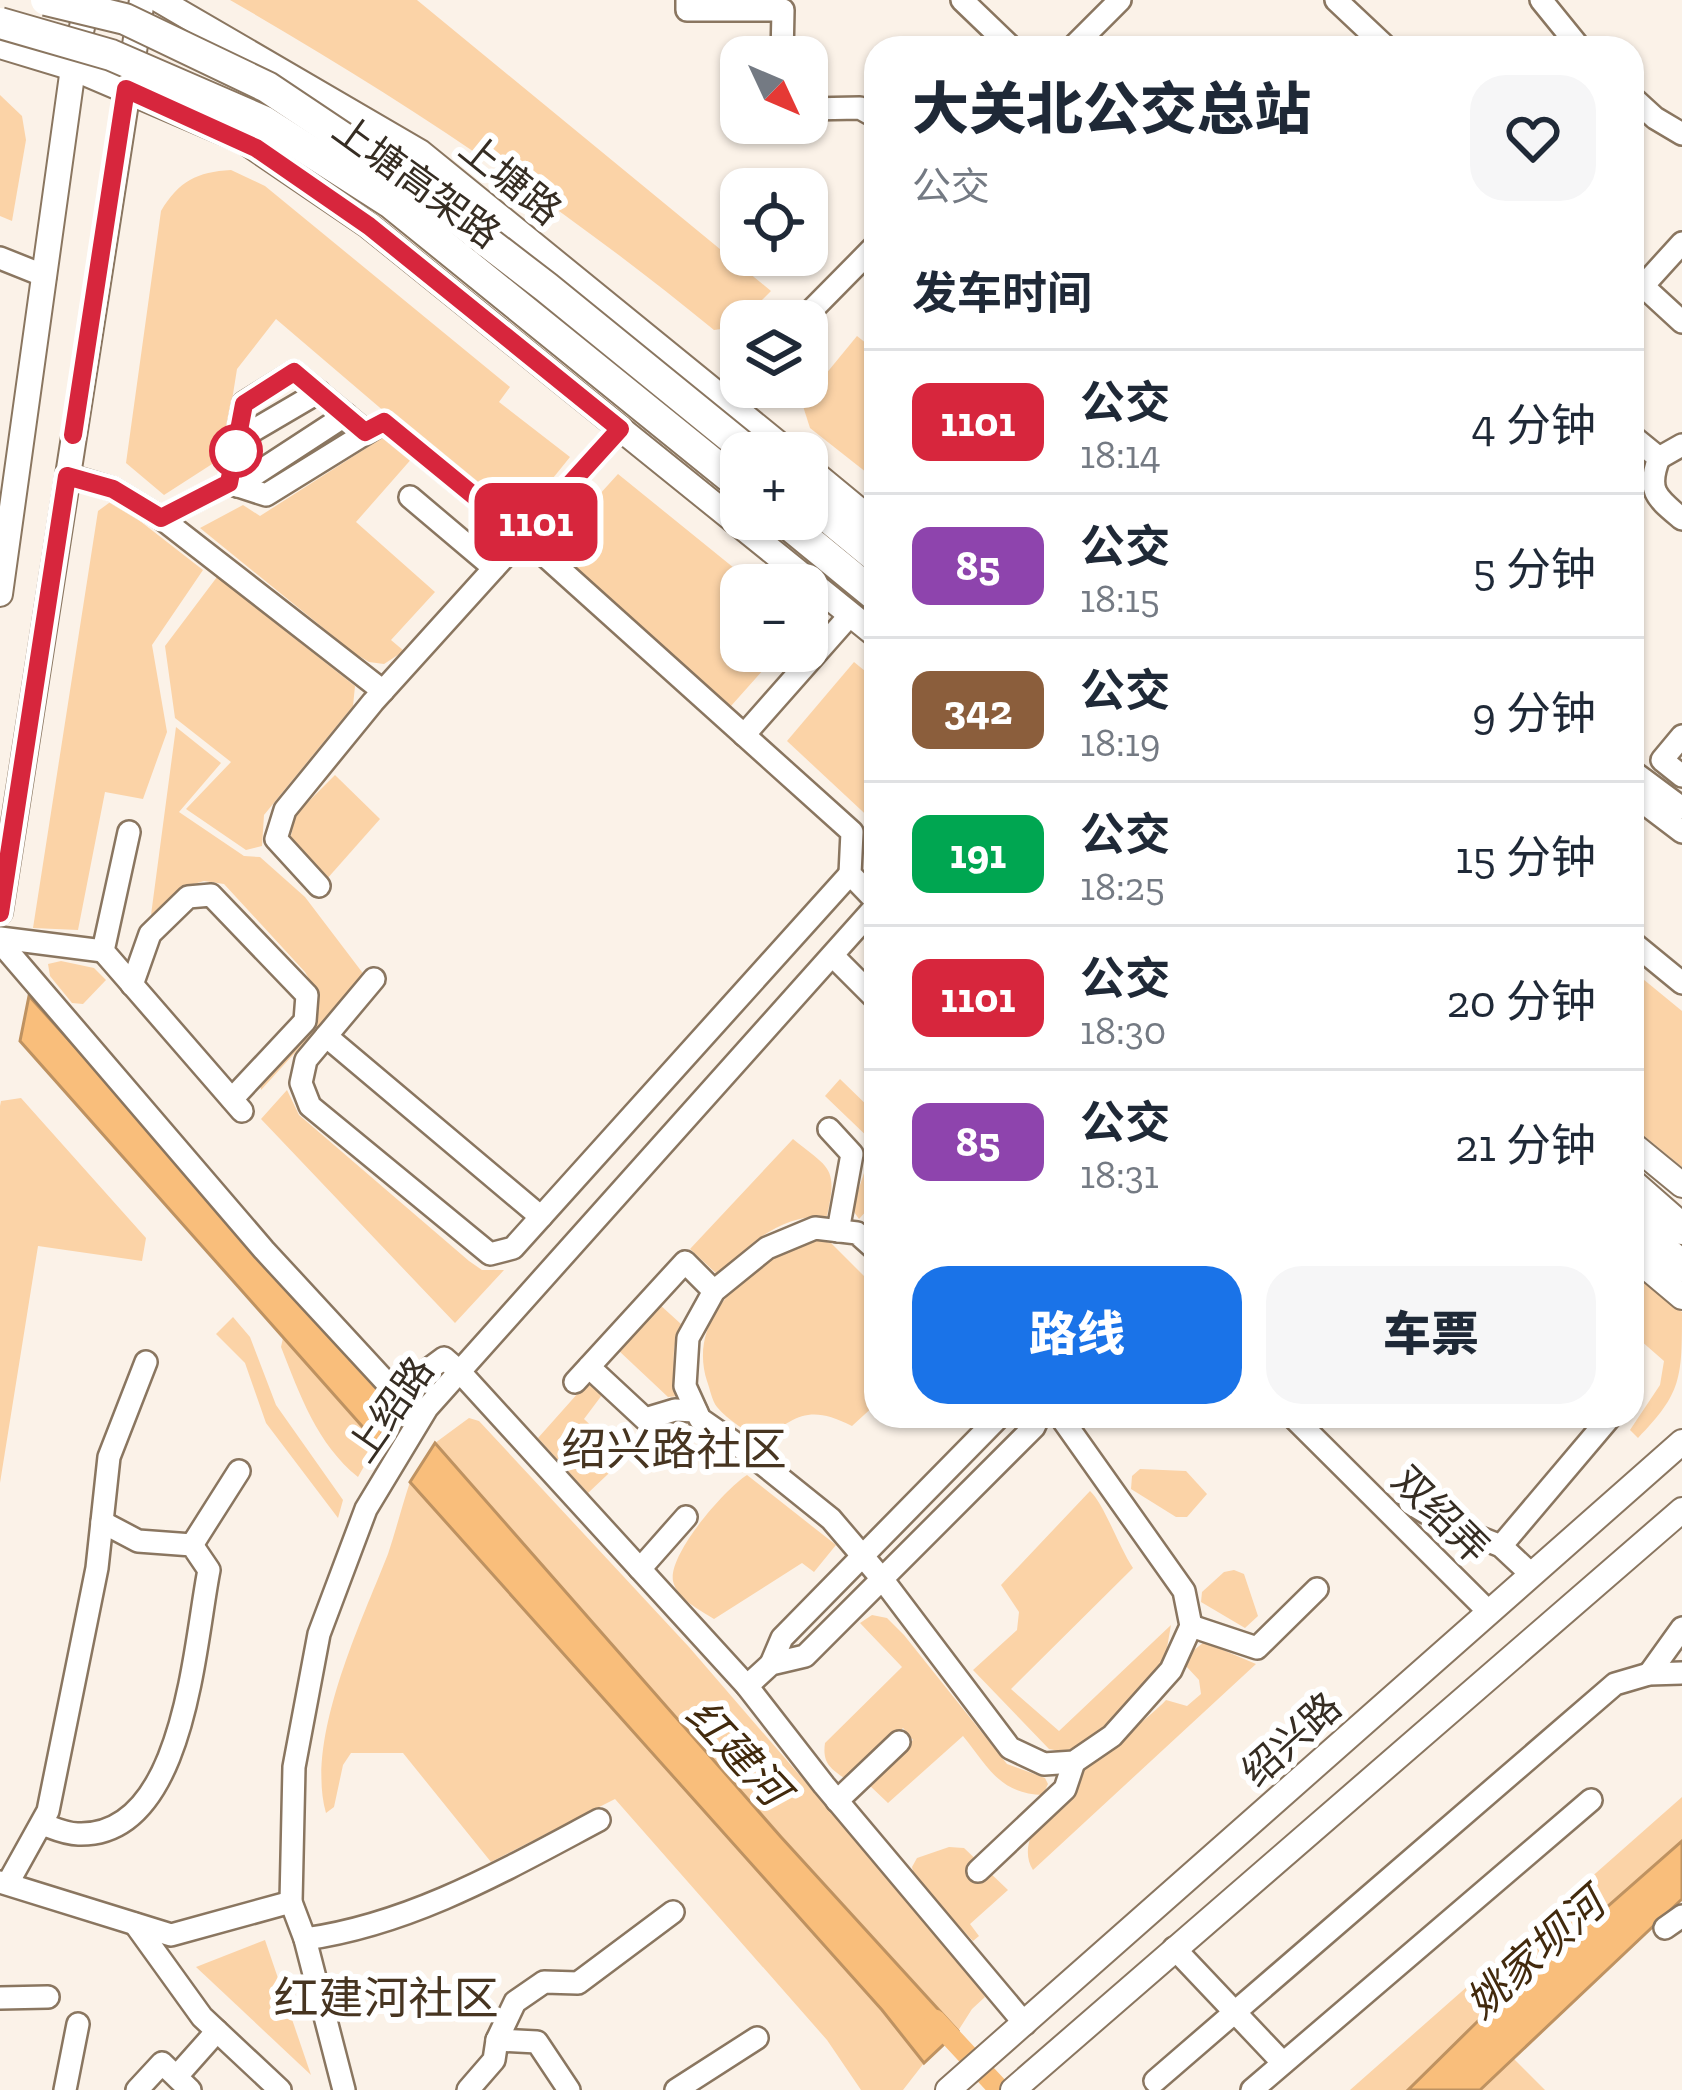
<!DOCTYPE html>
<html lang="zh">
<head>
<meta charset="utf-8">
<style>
  :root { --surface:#fff; --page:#f6f6f7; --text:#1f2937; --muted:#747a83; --line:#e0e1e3; --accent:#1a73e8 }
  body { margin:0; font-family:"Zilla Slab","Noto Sans SC",serif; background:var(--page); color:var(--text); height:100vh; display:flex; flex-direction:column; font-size:45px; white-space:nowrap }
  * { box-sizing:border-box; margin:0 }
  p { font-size:39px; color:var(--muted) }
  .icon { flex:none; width:66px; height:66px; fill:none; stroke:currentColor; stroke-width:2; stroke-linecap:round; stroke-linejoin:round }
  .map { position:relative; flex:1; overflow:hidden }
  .panel { position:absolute; left:864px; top:36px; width:780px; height:1392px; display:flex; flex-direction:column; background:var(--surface); border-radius:36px; box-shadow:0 3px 9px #0004 }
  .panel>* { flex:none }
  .badge { padding:0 24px; border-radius:18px; font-size:42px; line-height:78px }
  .needle { width:78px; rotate:134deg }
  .buttons { position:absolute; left:720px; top:36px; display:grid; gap:24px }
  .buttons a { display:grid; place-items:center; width:108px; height:108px; border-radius:24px; background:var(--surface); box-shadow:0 3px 9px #0004; font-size:60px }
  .map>.badge { position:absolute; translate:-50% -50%; box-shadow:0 0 0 6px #fff }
  h2 { padding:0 48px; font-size:45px; line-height:108px }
  .round { display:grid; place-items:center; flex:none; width:126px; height:126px; border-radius:36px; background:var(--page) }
  .summary { display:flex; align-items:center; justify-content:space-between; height:204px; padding:0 48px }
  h1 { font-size:57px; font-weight:800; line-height:90px }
  .button { display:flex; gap:24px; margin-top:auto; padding:24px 48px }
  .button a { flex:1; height:138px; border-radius:36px; background:var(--accent); color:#fff; font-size:48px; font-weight:800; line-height:138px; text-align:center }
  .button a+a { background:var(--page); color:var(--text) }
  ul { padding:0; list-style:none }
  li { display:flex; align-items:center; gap:36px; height:144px; padding:0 48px; border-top:3px solid var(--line) }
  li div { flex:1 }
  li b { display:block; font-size:45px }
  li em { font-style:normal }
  li .badge { min-width:132px; font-weight:700; text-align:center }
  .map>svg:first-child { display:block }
  .green { fill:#fbd3a7 }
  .water { fill:#f9be7b; stroke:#be9261; stroke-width:3 }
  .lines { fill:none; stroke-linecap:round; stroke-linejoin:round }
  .canal { stroke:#f9be7b; stroke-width:21 }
  .minor-casing { stroke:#8a7660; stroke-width:26 }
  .major-casing { stroke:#8a7660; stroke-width:28 }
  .highway-casing { stroke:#8a7660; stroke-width:34 }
  .minor { stroke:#fff; stroke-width:21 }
  .major { stroke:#fff; stroke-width:24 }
  .highway { stroke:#fff; stroke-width:30 }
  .highway-bridge-casing { stroke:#8a7660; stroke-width:34; stroke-linecap:butt }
  .highway-bridge { stroke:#fff; stroke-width:30 }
  .line-casing { stroke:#fff; stroke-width:27 }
  .line { stroke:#d7263d; stroke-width:18 }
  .stop-dot { fill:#fff; stroke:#d7263d; stroke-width:6 }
  .labels { text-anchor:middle; stroke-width:12; stroke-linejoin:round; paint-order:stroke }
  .street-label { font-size:39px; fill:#362d23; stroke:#fff }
  .water-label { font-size:42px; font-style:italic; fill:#422a0d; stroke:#fff }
  .quarter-label { font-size:45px; fill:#473521; stroke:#fff }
</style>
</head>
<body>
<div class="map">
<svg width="1682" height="2090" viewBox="0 0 1682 2090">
  <rect width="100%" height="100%" fill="#fbf2e8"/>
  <g class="green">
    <path d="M 230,0 L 417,0 L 771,291 L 735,327 L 714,330 C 563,206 399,97 230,0 Z"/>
    <path d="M 0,95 L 22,116 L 26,140 L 12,221 L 0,216 Z"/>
    <path d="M 231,170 L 265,186 L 510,387 L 499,402 L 570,457 L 516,524 L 276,319 L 237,369 L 223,457 L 164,495 L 126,463 L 161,211 C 179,181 197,172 231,170 Z"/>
    <path d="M 857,336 L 876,351 L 876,480 L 810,428 L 802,403 Z"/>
    <path d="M 382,438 L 414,456 L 356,522 L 435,592 L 391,640 L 404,651 L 384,664 L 369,662 L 354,653 L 200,528 L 243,505 L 260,516 Z"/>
    <path d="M 618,474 L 755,585 L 741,585 L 741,651 L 780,651 L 731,706 L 550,549 Z"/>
    <path d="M 113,500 L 203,570 L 152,645 L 167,732 L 143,799 L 105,792 L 78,930 L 33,928 L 98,511 Z"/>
    <path d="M 217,577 L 355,686 L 353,706 L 264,815 L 262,846 L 246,850 L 186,809 L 231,762 L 175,718 L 165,646 Z"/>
    <path d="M 854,662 L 876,680 L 876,824 L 787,741 Z"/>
    <path d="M 176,727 L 221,763 L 179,812 L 244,856 L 260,857 L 305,897 L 365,976 L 261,1090 L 260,1082 L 315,989 L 305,972 L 224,884 L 204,881 L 187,886 L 151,915 Z"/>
    <path d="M 335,775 L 380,819 L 326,880 L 290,840 L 296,814 Z"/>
    <path d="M 61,961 L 94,968 L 106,980 L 83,1004 L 72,1003 L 50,976 L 48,964 Z"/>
    <path d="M 1632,970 L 1682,1011 L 1682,1167 L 1632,1126 Z"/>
    <path d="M 840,1079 L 876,1114 L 876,1200 L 859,1219 L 852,1209 L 874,1143 L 825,1096 Z"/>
    <path d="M 287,1090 L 299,1115 L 469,1261 L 482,1270 L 504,1270 L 455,1323 L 261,1119 Z"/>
    <path d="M 21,1098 L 146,1238 L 142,1261 L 38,1246 L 0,1483 L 0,1106 L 1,1101 Z"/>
    <path d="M 793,1139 C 830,1169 838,1167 827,1216 C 780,1215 749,1243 719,1276 L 690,1249 Z"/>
    <path d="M 814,1239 L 831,1243 L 876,1288 L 876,1404 L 852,1426 C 811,1405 796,1414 762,1442 C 748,1431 728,1421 717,1407 C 712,1401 710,1389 707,1381 C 685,1313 757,1259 814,1239 Z"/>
    <path d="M 1632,1272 L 1682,1312 C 1682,1378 1682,1393 1638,1438 L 1630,1430 L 1660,1385 L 1664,1361 L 1632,1333 Z"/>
    <path d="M 659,1304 L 681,1324 C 670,1351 673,1368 680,1396 L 668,1397 L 618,1350 Z"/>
    <path d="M 233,1317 L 250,1337 L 276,1405 L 343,1500 L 338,1518 L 266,1423 L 245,1363 L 216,1334 Z"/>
    <path d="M 283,1338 L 377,1443 L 358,1477 C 317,1444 300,1395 281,1347 Z"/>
    <path d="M 587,1383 L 602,1395 L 584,1419 L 625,1458 L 588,1493 L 538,1438 Z"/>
    <path d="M 469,1418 L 479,1421 L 689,1647 L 960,1961 L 985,1997 L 972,2009 L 958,2031 L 781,1837 L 435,1443 Z"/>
    <path d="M 1140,1469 L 1186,1471 L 1207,1494 L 1187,1517 L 1176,1517 L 1131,1489 L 1132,1476 Z"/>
    <path d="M 747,1475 L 836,1545 L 814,1572 L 802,1563 L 714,1619 C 700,1610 677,1599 673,1581 C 668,1554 725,1489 747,1475 Z"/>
    <path d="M 410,1482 L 882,2010 L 924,2063 L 903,2090 L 861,2090 L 827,2040 L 615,1799 L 491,1862 L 403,1753 L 351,1753 L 343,1765 L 334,1807 L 326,1813 C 305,1739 361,1623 388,1554 C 396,1530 402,1506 410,1482 Z"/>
    <path d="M 1090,1491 C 1104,1504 1119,1547 1133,1568 L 1011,1689 L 1059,1731 L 1171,1625 L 1165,1659 L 1158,1672 L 1101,1732 L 1065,1752 L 1049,1749 L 973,1670 L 1017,1630 L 1019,1612 L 1001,1585 Z"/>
    <path d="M 1234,1570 L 1244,1574 L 1258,1616 L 1245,1628 L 1201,1602 L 1202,1592 L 1224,1572 Z"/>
    <path d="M 872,1615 L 887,1618 L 904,1635 L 1007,1764 L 1045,1778 L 1048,1784 L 1043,1795 C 1000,1794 988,1767 963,1736 L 888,1803 L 867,1783 L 913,1740 L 903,1728 L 847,1780 C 831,1769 822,1764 825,1743 L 902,1667 L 860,1623 Z"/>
    <path d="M 1204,1642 L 1256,1664 L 1033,1870 C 1000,1818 1135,1734 1166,1700 L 1187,1706 L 1201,1694 L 1199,1680 L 1185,1665 L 1189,1654 Z"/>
    <path d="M 1682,1797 L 1682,1841 L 1482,2017 L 1408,2090 L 1350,2090 Z"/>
    <path d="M 949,1847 L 964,1848 L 1008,1890 L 970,1924 L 979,1936 L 973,1941 L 915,1879 L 912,1867 L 917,1858 Z"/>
    <path d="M 265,1940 L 311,2075 L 196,1967 Z"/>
    <path d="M 1513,2058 L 1545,2090 L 1480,2090 Z"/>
  </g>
  <g class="water">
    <path d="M 29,996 L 388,1393 L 399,1400 L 377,1443 L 20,1041 Z"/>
    <path d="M 435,1443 L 781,1837 L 958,2031 L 924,2063 L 882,2010 L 410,1482 Z"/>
    <path d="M 1682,1841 L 1682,1899 L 1480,2090 L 1408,2090 L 1482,2017 Z"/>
  </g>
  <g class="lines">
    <path class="canal" d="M 935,2020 L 1000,2090"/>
    <defs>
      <g id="minor">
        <path d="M 687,0 L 687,10 L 783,10 L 782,57"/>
        <path d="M 962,0 L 1012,48"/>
        <path d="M 1336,0 L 1387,48"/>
        <path d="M 1541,0 L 1580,48"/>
        <path d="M 1072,48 L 1120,0"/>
        <path d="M 1632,97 L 1655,118 L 1682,134"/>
        <path d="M 807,109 L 860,108 L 876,117"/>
        <path d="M 0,258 L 45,276"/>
        <path d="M 1632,276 L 1682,322"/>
        <path d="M 1632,298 L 1682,243"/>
        <path d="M 801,321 L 876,245"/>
        <path d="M 724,398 L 741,381"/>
        <path d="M 1632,436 L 1659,458 C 1646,491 1657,498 1682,519"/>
        <path d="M 239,439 L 319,392"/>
        <path d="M 1659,458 L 1682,445"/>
        <path d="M 67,475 L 113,489 L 161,518 L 383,691"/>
        <path d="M 229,483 L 244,403 L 294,372 L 366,432"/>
        <path d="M 237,486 L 346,415"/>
        <path d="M 410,497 L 494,568"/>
        <path d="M 161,518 L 229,483 L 266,495 L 384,422 L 523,536 L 852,832 L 850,874 L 876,901"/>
        <path d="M 744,735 L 851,614"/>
        <path d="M 1682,736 L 1662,760 L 1682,776"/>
        <path d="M 1632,771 L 1682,808"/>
        <path d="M 1632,794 L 1682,832"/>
        <path d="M 129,832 L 103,951 L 242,1111"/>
        <path d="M 319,886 L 276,839 L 285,810 L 373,702 L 620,429"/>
        <path d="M 0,938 L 103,951"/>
        <path d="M 0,942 L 264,1250 L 385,1381 L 402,1389 L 444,1358 L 460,1372 L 747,1686 L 824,1785 L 1025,2024"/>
        <path d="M 1632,942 L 1682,983"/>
        <path d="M 833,956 L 876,999"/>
        <path d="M 374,979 L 306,1060 L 301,1083 L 310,1106 L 490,1254 L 513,1248 L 850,874"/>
        <path d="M 132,985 L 150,934 L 188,897 L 211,895 L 307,995 L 305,1021 L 232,1099"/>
        <path d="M 326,1036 L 541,1217"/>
        <path d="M 829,1129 L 852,1154 L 838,1231"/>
        <path d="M 876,1250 L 857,1233 L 815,1228 L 767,1248 L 714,1291 L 688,1338 L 685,1386 L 700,1419 L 749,1453 L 831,1519 L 883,1580 L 1010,1748 L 1044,1764 L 1074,1762 L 1112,1736 L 1171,1670 L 1191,1626 L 1184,1591 L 1060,1416"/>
        <path d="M 589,1367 L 645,1419 L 675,1410 L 696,1411"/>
        <path d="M 575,1382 L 685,1262 L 714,1291"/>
        <path d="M 1292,1416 L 1488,1611"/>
        <path d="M 1410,1503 L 1445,1524 L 1501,1546 L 1531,1574"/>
        <path d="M 192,1545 L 239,1471"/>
        <path d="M 1501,1546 L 1611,1416"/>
        <path d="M 640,1569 L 686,1517"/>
        <path d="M 1191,1626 L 1257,1648 L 1317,1589"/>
        <path d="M 771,1664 L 782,1638 L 1000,1416"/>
        <path d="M 1649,1674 L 1682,1628"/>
        <path d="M 747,1686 L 771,1664 L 805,1656 L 1034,1427 L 1039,1416"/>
        <path d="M 837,1801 L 899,1742"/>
        <path d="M 42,1824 C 53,1828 66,1834 78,1834 C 185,1838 194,1645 209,1570 L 192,1545 L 138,1541 L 102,1522"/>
        <path d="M 978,1871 L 1065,1789 L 1074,1762"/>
        <path d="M 0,1882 L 171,1935 L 291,1902"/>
        <path d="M 8,1883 L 48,1811 L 97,1568 L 109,1457 L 146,1362"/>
        <path d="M 135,1924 L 202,2017 L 280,2090"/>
        <path d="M 1665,1928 L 1682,1916"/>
        <path d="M 305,1939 C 412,1924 505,1870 599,1820"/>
        <path d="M 1174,1948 L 1283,2063"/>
        <path d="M 0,1998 L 48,1997"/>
        <path d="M 497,2040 L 537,2042 L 569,2090"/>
        <path d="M 177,2076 L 217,2031"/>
        <path d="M 1155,2081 L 1615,1684 L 1649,1674 L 1682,1673"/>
        <path d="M 65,2090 L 78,2024"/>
        <path d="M 137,2090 L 162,2063 L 190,2090"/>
        <path d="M 344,2090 L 305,1939 L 291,1902 L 294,1767 L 319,1634 L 366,1509 L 427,1408 L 876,906"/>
        <path d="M 468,2090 L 494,2060 L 497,2040 L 515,2002 L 544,1982 L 578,1983 L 673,1912"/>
        <path d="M 676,2090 L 757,2038"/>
        <path d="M 1252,2090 L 1591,1800"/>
      </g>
      <g id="major">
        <path d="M 159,0 L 420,152 L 790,453"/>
        <path d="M 0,46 L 73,68 L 244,141 L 369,226 L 876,635"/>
        <path d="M 807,467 L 876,524"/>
        <path d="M 0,594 L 73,68 L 88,0"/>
        <path d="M 0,912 L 142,0"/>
        <path d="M 1632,1144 L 1682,1185"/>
        <path d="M 1632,1255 L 1682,1297"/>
        <path d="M 948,2090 L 1682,1442"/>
        <path d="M 1013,2090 L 1682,1510"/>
      </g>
      <g id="highway">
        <path d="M 807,500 L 876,557"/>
        <path d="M 782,519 L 876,596"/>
        <path d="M 1632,1185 L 1682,1229"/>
        <path d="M 1632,1223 L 1682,1266"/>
      </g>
    </defs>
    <use href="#minor" class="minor-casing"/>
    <use href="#major" class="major-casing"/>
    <use href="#highway" class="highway-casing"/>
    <use href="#minor" class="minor"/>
    <use href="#major" class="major"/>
    <use href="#highway" class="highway"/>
    <defs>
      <g id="highway-bridge">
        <path d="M 46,0 L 125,19 L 267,87 L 412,184 L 546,287 L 750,453"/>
        <path d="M 0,23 L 111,55 L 263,121 L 391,203 L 741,486"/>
      </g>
    </defs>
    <use href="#highway-bridge" class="highway-bridge-casing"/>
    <use href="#highway-bridge" class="highway-bridge"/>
  </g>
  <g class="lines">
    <defs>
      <path id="line" d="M 0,913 L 67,476 L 113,489 L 161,518 L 229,483 L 244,404 L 294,372 L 365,432 L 384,422 L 523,536 L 620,429 L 369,226 L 256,148 L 126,89 L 73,435"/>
    </defs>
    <use href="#line" class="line-casing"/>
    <use href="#line" class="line"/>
  </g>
  <circle class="stop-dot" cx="236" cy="451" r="24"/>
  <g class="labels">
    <g class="street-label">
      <text transform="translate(511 179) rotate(39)" y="14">上塘路</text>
      <text transform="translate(417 181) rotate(36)" y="14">上塘高架路</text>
      <text transform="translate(390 1409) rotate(-55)" y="14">上绍路</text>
      <text transform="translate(1441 1514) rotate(45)" y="14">双绍弄</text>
      <text transform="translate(1291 1739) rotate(-42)" y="14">绍兴路</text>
    </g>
    <g class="water-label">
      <text transform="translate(738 1752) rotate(47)" y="15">红建河</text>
      <text transform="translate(1535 1953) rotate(-42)" y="15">姚家坝河</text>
    </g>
    <g class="quarter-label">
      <text x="674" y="1465">绍兴路社区</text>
      <text x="386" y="2014">红建河社区</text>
    </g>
  </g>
</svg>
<div class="buttons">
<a><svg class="needle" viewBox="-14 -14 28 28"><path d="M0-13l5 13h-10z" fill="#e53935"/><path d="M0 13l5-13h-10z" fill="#747a83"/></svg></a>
<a><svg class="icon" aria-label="locate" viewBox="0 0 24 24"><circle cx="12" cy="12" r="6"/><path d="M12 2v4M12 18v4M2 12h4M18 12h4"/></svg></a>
<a><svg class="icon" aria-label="layers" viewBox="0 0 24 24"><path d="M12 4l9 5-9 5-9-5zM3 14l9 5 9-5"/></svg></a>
<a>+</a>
<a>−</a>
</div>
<b class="badge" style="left:536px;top:522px;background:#d7263d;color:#fff">1101</b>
<section class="panel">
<div class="summary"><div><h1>大关北公交总站</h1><p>公交</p></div><a class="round"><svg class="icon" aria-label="heart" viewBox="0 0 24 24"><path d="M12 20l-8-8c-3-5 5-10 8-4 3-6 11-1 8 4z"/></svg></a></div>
<h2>发车时间</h2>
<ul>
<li><span class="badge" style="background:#d7263d;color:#fff">1101</span><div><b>公交</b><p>18:14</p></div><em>4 分钟</em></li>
<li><span class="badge" style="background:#8e44ad;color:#fff">85</span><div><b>公交</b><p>18:15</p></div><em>5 分钟</em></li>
<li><span class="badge" style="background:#8b5e3c;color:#fff">342</span><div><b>公交</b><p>18:19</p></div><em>9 分钟</em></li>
<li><span class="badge" style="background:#00a651;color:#fff">191</span><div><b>公交</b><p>18:25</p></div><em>15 分钟</em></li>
<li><span class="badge" style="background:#d7263d;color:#fff">1101</span><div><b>公交</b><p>18:30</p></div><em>20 分钟</em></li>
<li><span class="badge" style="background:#8e44ad;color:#fff">85</span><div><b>公交</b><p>18:31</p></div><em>21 分钟</em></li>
</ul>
<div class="button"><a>路线</a><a>车票</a></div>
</section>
</div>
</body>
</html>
